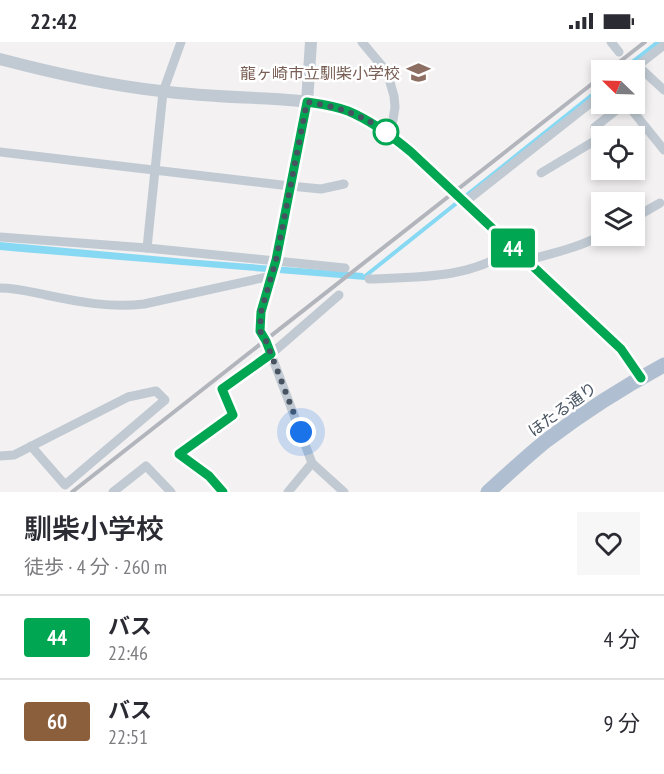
<!DOCTYPE html>
<html lang="ja">
<head>
<meta charset="utf-8">
<style>
  :root { --surface:#fff; --page:#f7f7f7; --text:#2b2b33; --muted:#7c7c81; --line:#e1e1e2 }
  body { margin:0; font-family:"PT Sans Narrow","Noto Sans JP",sans-serif; background:var(--page); color:var(--text); height:100vh; display:flex; flex-direction:column; font-size:22px; white-space:nowrap }
  * { box-sizing:border-box; margin:0 }
  p { font-size:20px; color:var(--muted) }
  .icon { flex:none; width:33px; height:33px; fill:none; stroke:currentColor; stroke-width:2; stroke-linecap:round; stroke-linejoin:round }
  .map { position:relative; height:450px; overflow:hidden }
  .details { display:flex; flex-direction:column; background:var(--surface); flex:1 }
  .details>* { flex:none }
  .badge { padding:0 12px; border-radius:4px; font-size:21px; line-height:39px }
  .needle { width:39px; rotate:293deg }
  .controls { position:absolute; left:591px; top:18px; display:grid; gap:12px }
  .controls a { display:grid; place-items:center; width:54px; height:54px; border-radius:0px; background:var(--surface); box-shadow:0 3px 9px #0003; font-size:30px }
  .you { position:absolute; width:30px; height:30px; margin:-15px; border:4px solid #fff; border-radius:50%; background:#1a73e8; box-shadow:0 0 0 9px #1a73e833 }
  .map>.badge { position:absolute; translate:-50% -50%; box-shadow:0 0 0 3px #fff }
  .round { display:grid; place-items:center; flex:none; width:63px; height:63px; border-radius:0px; background:var(--page) }
  .overview { display:flex; align-items:center; justify-content:space-between; height:102px; padding:0 24px }
  h1 { font-size:28px; font-weight:600; line-height:45px }
  ul { padding:0; list-style:none }
  li { display:flex; align-items:center; gap:18px; height:84px; padding:0 24px; border-top:2px solid var(--line) }
  li div { flex:1 }
  li b { display:block; font-size:22px }
  li em { font-style:normal }
  li .badge { min-width:66px; font-weight:700; text-align:center }
  .status { display:flex; justify-content:space-between; align-items:center; height:42px; padding:0 30px; background:var(--surface); direction:ltr }
  .status svg { height:16px; fill:currentColor }
  .map>svg:first-child { display:block }
  .water { fill:#87d8f3 }
  .lines { fill:none; stroke-linecap:round; stroke-linejoin:round }
  .stream { stroke:#87d8f3; stroke-width:4 }
  .minor { stroke:#c1cad3; stroke-width:9 }
  .tertiary { stroke:#c1cad3; stroke-width:12 }
  .primary { stroke:#afbfd1; stroke-width:15 }
  .rail { stroke:#b2b5bc; stroke-width:4 }
  .line-casing { stroke:#fff; stroke-width:14 }
  .line { stroke:#00a651; stroke-width:9 }
  .walk { stroke:#475360; stroke-width:6; stroke-dasharray:0 10.8 }
  .stop-dot { fill:#fff; stroke:#00a651; stroke-width:3 }
  .labels { text-anchor:middle; stroke-width:5; stroke-linejoin:round; paint-order:stroke }
  .education-label { font-size:16px; fill:#785e54; stroke:#fff; text-anchor:end }
  .street-label { font-size:16px; fill:#475360; stroke:#fff }
</style>
</head>
<body>
<div class="status"><b>22:42</b><svg viewBox="0 0 49 12"><path d="M0 12V9h3v3zM5 12V6h3v6zM10 12V3h3v9zM15 12V0h3v12zM26 1h20v11H26zM47 4h2v5h-2z"/></svg></div>
<div class="map">
<svg width="664" height="450" viewBox="0 0 664 450">
  <rect width="100%" height="100%" fill="#f3f1f1"/>
  <path class="water" d="M 0,200 L 186,217 L 363,231 L 365,238 L 22,210 L 0,208 Z"/>
  <g class="lines">
    <g class="stream">
      <path d="M 622,28 L 658,0"/>
      <path d="M 359,234 L 364,235 L 602,45"/>
    </g>
    <g class="minor">
      <path d="M 362,0 L 387,30 L 394,54 L 395,65 L 393,78 L 388,91"/>
      <path d="M 611,0 L 619,10"/>
      <path d="M 638,24 L 664,48"/>
      <path d="M 632,28 L 664,3"/>
      <path d="M 627,62 L 664,108"/>
      <path d="M 0,110 L 290,144 L 321,147 L 344,142"/>
      <path d="M 541,131 L 601,95 L 595,85 L 624,62"/>
      <path d="M 465,160 L 602,52"/>
      <path d="M 634,176 L 660,161"/>
      <path d="M 0,195 L 147,206 L 345,226"/>
      <path d="M 147,206 L 163,50 L 181,0"/>
      <path d="M 276,218 L 260,276 L 260,289 L 266,299 L 312,421 L 344,450"/>
      <path d="M 526,219 C 552,211 578,206 602,193"/>
      <path d="M 369,237 C 418,235 472,237 513,206"/>
      <path d="M 0,246 C 16,246 31,250 46,253 C 79,260 111,266 144,262 L 271,234"/>
      <path d="M 0,414 L 14,413 L 128,355 L 156,349 L 165,358 L 65,443 L 31,404"/>
      <path d="M 113,450 L 146,424 L 171,450"/>
      <path d="M 223,450 L 209,434 L 179,412 L 233,373 L 222,347 L 271,312 L 339,253"/>
      <path d="M 288,450 L 312,421"/>
    </g>
    <g class="tertiary">
      <path d="M 0,17 C 53,31 106,43 161,49 C 198,54 237,55 275,57 C 298,59 324,60 346,68 C 371,77 391,94 411,110 L 621,307 L 641,336"/>
      <path d="M 276,218 L 307,60 L 311,0"/>
    </g>
    <path class="primary" d="M 488,450 C 507,433 527,414 547,398 C 584,370 623,345 664,323"/>
    <g class="rail">
      <path d="M 609,28 L 645,0"/>
      <path d="M 72,450 L 602,34"/>
    </g>
  </g>
  <g class="lines">
    <defs>
      <path id="line" d="M 223,450 L 209,434 L 179,412 L 233,373 L 222,347 L 271,312 L 266,299 L 260,289 L 261,270 L 276,218 L 307,60 C 321,62 335,64 348,69 C 372,79 392,94 411,110 L 621,307 L 641,336"/>
    </defs>
    <use href="#line" class="line-casing"/>
    <use href="#line" class="line"/>
    <path class="walk" d="M 301,390 L 266,299 L 260,289 L 261,270 L 276,218 L 307,60 C 340,65 360,72 388,91 L 386,90"/>
  </g>
  <defs>
    <symbol id="school-bare" viewBox="-9 -9 18 18"><path d="M0-5L7-2L0 1L-7-2ZM-4 1L0 2.5L4 1V4Q0 6-4 4Z" fill="#8d6e63" stroke="#fff" stroke-width="2.5" paint-order="stroke"/></symbol>
  </defs>
  <g fill-rule="evenodd">
    <use href="#school-bare" x="402" y="14" width="33" height="33"/>
  </g>
  <circle class="stop-dot" cx="386" cy="90" r="12"/>
  <g class="labels">
    <g class="education-label">
      <text x="400" y="37">龍ヶ崎市立馴柴小学校</text>
    </g>
    <g class="street-label">
      <text transform="translate(562 367) rotate(-36)" y="6">ほたる通り</text>
    </g>
  </g>
</svg>
<div class="controls">
<a><svg class="needle" viewBox="-14 -14 28 28"><path d="M0-13l5 13h-10z" fill="#e53935"/><path d="M0 13l5-13h-10z" fill="#7c7c81"/></svg></a>
<a><svg class="icon" aria-label="locate" viewBox="0 0 24 24"><circle cx="12" cy="12" r="6"/><path d="M12 2v4M12 18v4M2 12h4M18 12h4"/></svg></a>
<a><svg class="icon" aria-label="layers" viewBox="0 0 24 24"><path d="M12 4l9 5-9 5-9-5zM3 14l9 5 9-5"/></svg></a>
</div>
<div class="you" style="left:301px;top:390px"></div>
<b class="badge" style="left:513px;top:206px;background:#00a651;color:#fff">44</b>
</div>
<section class="details">
<div class="overview"><div><h1>馴柴小学校</h1><p>徒歩 · 4 分 · 260 m</p></div><a class="round"><svg class="icon" aria-label="heart" viewBox="0 0 24 24"><path d="M12 20l-8-8c-3-5 5-10 8-4 3-6 11-1 8 4z"/></svg></a></div>
<ul>
<li><span class="badge" style="background:#00a651;color:#fff">44</span><div><b>バス</b><p>22:46</p></div><em>4 分</em></li>
<li><span class="badge" style="background:#8b5e3c;color:#fff">60</span><div><b>バス</b><p>22:51</p></div><em>9 分</em></li>
</ul>
</section>
</body>
</html>
